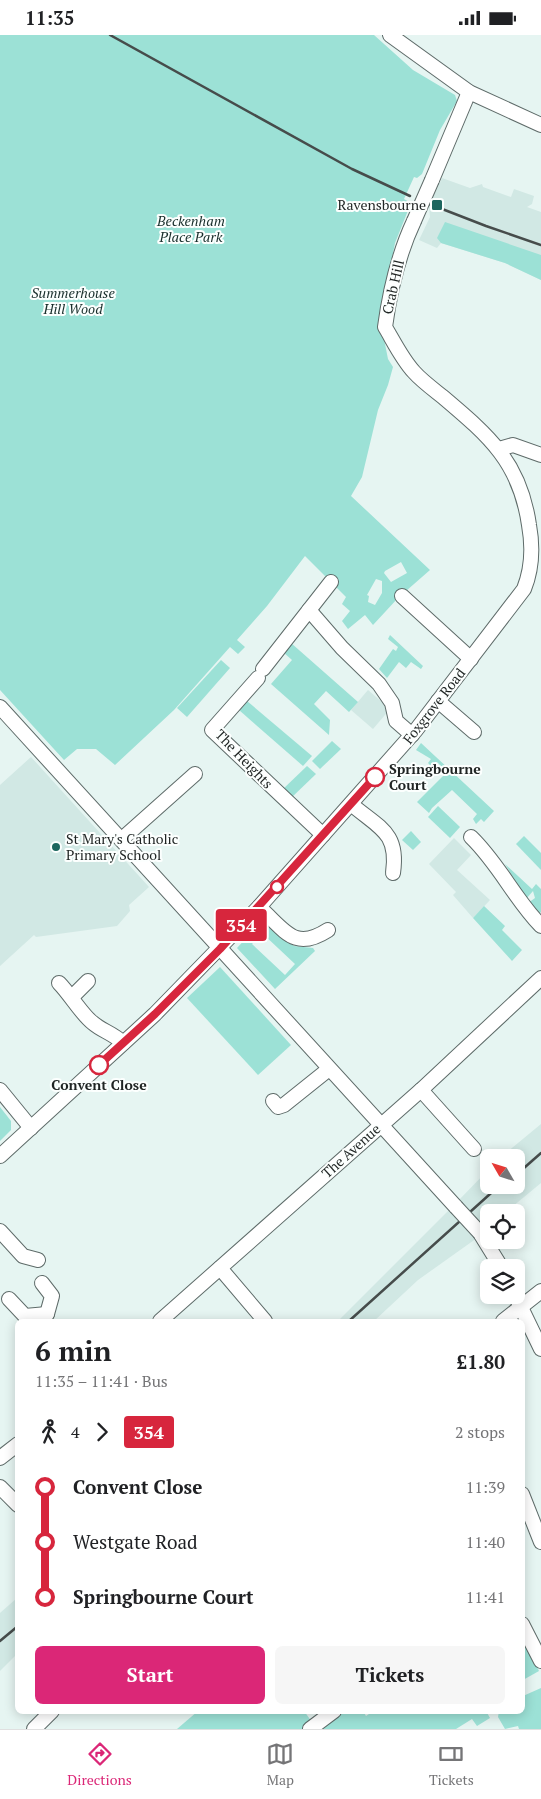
<!DOCTYPE html>
<html lang="en">
<head>
<meta charset="utf-8">
<style>
  :root { --surface:#fff; --page:#f6f6f6; --text:#202124; --muted:#757577; --line:#e0e0e0; --accent:#db2777 }
  body { margin:0; font-family:"PT Serif",serif; background:var(--page); color:var(--text); height:100vh; display:flex; flex-direction:column; font-size:19px; white-space:nowrap }
  * { box-sizing:border-box; margin:0 }
  p { font-size:16px; color:var(--muted) }
  .icon { flex:none; width:28px; height:28px; fill:none; stroke:currentColor; stroke-width:2; stroke-linecap:round; stroke-linejoin:round }
  .map { position:relative; flex:1; overflow:hidden }
  .sheet { position:absolute; left:15px; top:1284px; width:510px; height:395px; display:flex; flex-direction:column; background:var(--surface); border-radius:8px; box-shadow:0 2px 12px #0003 }
  .sheet>* { flex:none }
  .badge { padding:0 10px; border-radius:4px; font-size:18px; line-height:32px }
  .needle { width:32px; rotate:309deg }
  .buttons { position:absolute; left:480px; top:1114px; display:grid; gap:10px }
  .buttons a { display:grid; place-items:center; width:45px; height:45px; border-radius:8px; background:var(--surface); box-shadow:0 2px 12px #0003; font-size:25px }
  .map>.badge { position:absolute; translate:-50% -50%; box-shadow:0 0 0 2px #fff }
  .legs { display:flex; align-items:center; gap:8px; height:55px; padding:0 20px; font-size:16px }
  .legs p { margin-inline-start:auto }
  .overview { display:flex; align-items:center; justify-content:space-between; height:85px; padding:0 20px }
  h1 { font-size:28px; font-weight:700; line-height:38px }
  .button { display:flex; gap:10px; margin-top:auto; padding:10px 20px }
  .button a { flex:1; height:58px; border-radius:8px; background:var(--accent); color:#fff; font-size:20px; font-weight:700; line-height:58px; text-align:center }
  .button a+a { background:var(--page); color:var(--text) }
  ul { padding:0 20px; list-style:none }
  li { display:flex; align-items:center; gap:18px; height:55px; font-size:19px }
  li i { display:grid; place-items:center; width:8px; height:100%; margin:0 6px; background:currentColor }
  li i::after { content:''; width:12px; height:12px; margin:-6px; border:4px solid; border-radius:50%; background:var(--surface) }
  li p { margin-inline-start:auto }
  li:first-child i { background:linear-gradient(#0000 50%,currentColor 0) }
  li:last-child i { background:linear-gradient(currentColor 50%,#0000 0) }
  .status { display:flex; justify-content:space-between; align-items:center; height:35px; padding:0 25px; background:var(--surface); direction:ltr }
  .status svg { height:14px; fill:currentColor }
  .dock { display:flex; justify-content:space-around; align-items:center; height:70px; border-top:1px solid var(--line); background:var(--surface); font-size:14px; color:var(--muted) }
  .dock a { display:grid; justify-items:center; gap:2px }
  .dock .current { color:var(--accent) }
  .map>svg:first-child { display:block }
  .built { fill:#d1e8e4 }
  .green { fill:#9ce1d6; fill-rule:evenodd }
  .lines { fill:none; stroke-linecap:round; stroke-linejoin:round }
  .minor-casing { stroke:#5e6b69; stroke-width:16 }
  .minor { stroke:#fff; stroke-width:14 }
  .rail { stroke:#464c4b; stroke-width:2.5 }
  .minor-bridge-casing { stroke:#5e6b69; stroke-width:16; stroke-linecap:butt }
  .minor-bridge { stroke:#fff; stroke-width:14 }
  .line-1-casing { stroke:#fff; stroke-width:11 }
  .line-1 { stroke:#d7263d; stroke-width:8 }
  .poi-dot { fill:#1c665e; stroke:#fcfffe; stroke-width:2 }
  .stop-1-dot { fill:#fff; stroke:#d7263d; stroke-width:2.5 }
  .labels { text-anchor:middle; stroke-width:4; stroke-linejoin:round; paint-order:stroke }
  .poi-label { font-size:14px; fill:#1f2423; stroke:#fcfffe; text-anchor:end }
  .park-label { font-size:14px; font-style:italic; fill:#182e2b; stroke:#fcfffe }
  .street-label { font-size:14px; fill:#1f2423; stroke:#fcfffe }
  .stop-label { font-size:14px; font-weight:bold; fill:#1f2423; stroke:#fcfffe; text-anchor:start }
</style>
</head>
<body>
<div class="status"><b>11:35</b><svg viewBox="0 0 49 12"><path d="M0 12V9h3v3zM5 12V6h3v6zM10 12V3h3v9zM15 12V0h3v12zM26 1h20v11H26zM47 4h2v5h-2z"/></svg></div>
<div class="map">
<svg width="541" height="1694" viewBox="0 0 541 1694">
  <rect width="100%" height="100%" fill="#e6f5f2"/>
  <g class="built">
    <path d="M 442,143 L 470,153 L 482,149 L 483,152 L 511,162 L 514,154 L 534,161 L 532,169 L 527,172 L 541,177 L 541,245 L 505,228 L 441,208 L 437,213 L 419,205 L 430,182 L 429,171 Z"/>
    <path d="M 368,655 L 390,674 L 373,694 L 351,675 Z"/>
    <path d="M 31,722 L 149,852 L 129,870 L 130,876 L 117,891 L 36,902 L 34,900 L 0,931 L 0,750 Z"/>
    <path d="M 454,803 L 471,820 L 457,835 L 490,865 L 473,883 L 453,860 L 456,857 L 429,829 Z"/>
    <path d="M 541,1089 L 541,1148 L 506,1177 L 489,1178 L 489,1193 L 484,1197 L 457,1167 L 489,1134 L 489,1150 L 516,1150 L 516,1122 L 501,1122 Z"/>
    <path d="M 451,1173 L 477,1203 L 418,1245 L 374,1286 L 338,1286 Z"/>
    <path d="M 17,1563 L 17,1619 L 0,1636 L 0,1578 Z"/>
  </g>
  <g class="green">
    <path d="M 0,0 L 374,0 L 413,35 L 455,60 L 457,66 L 440,95 L 422,139 L 417,143 L 414,142 L 404,164 L 411,168 L 395,208 L 385,260 L 383,299 L 388,324 L 393,332 L 388,350 L 378,375 L 362,442 L 351,461 L 430,535 L 398,563 L 373,590 L 365,580 L 348,594 L 342,586 L 350,576 L 342,569 L 346,562 L 305,521 L 267,571 L 237,605 L 245,612 L 238,619 L 230,612 L 174,675 L 115,730 L 96,714 L 77,714 L 64,725 L 0,655 ZM 401,527 L 407,538 L 391,547 L 384,538 L 385,536 ZM 376,544 L 382,546 L 382,558 L 375,570 L 368,567 L 369,561 L 367,560 Z"/>
    <path d="M 445,187 L 541,220 L 541,245 L 505,228 L 441,208 L 437,203 Z"/>
    <path d="M 390,600 L 423,631 L 421,634 L 411,627 L 406,633 L 399,627 L 387,643 L 379,634 L 393,614 L 396,616 L 398,612 L 388,604 Z"/>
    <path d="M 291,608 L 358,667 L 349,677 L 326,656 L 314,669 L 330,685 L 329,700 L 271,649 L 292,625 L 283,617 Z"/>
    <path d="M 221,625 L 230,633 L 187,682 L 177,673 Z"/>
    <path d="M 247,666 L 312,721 L 303,731 L 239,675 Z"/>
    <path d="M 332,706 L 341,714 L 320,734 L 312,726 Z"/>
    <path d="M 421,708 L 494,776 L 484,787 L 481,784 L 476,789 L 473,784 L 477,779 L 452,755 L 432,773 L 429,778 L 417,767 L 447,737 L 438,728 L 433,733 L 428,728 L 431,724 L 416,715 Z"/>
    <path d="M 307,731 L 316,739 L 290,764 L 281,756 Z"/>
    <path d="M 438,771 L 460,792 L 450,803 L 428,782 Z"/>
    <path d="M 411,796 L 421,807 L 413,815 L 402,805 Z"/>
    <path d="M 524,801 L 541,818 L 541,835 L 516,809 Z"/>
    <path d="M 505,829 L 532,854 L 536,849 L 541,854 L 541,877 L 539,879 L 528,868 L 535,863 L 533,856 L 526,864 Z"/>
    <path d="M 484,871 L 505,891 L 502,895 L 522,915 L 512,926 L 473,883 Z"/>
    <path d="M 263,885 L 294,911 L 313,913 L 315,916 L 275,954 L 237,913 ZM 262,898 L 295,929 L 285,940 L 252,909 Z"/>
    <path d="M 220,932 L 291,1010 L 258,1040 L 187,963 Z"/>
    <path d="M 0,1072 L 11,1086 L 11,1095 L 0,1106 Z"/>
    <path d="M 526,1609 L 539,1636 L 523,1645 L 523,1611 Z"/>
    <path d="M 541,1653 L 541,1694 L 519,1694 L 518,1691 L 505,1694 L 498,1682 L 499,1676 L 522,1676 L 523,1661 Z"/>
    <path d="M 198,1676 L 304,1676 L 312,1687 L 303,1694 L 177,1694 Z"/>
    <path d="M 345,1676 L 363,1676 L 366,1681 L 372,1677 L 376,1676 L 486,1676 L 490,1683 L 477,1691 L 472,1684 L 456,1694 L 321,1694 Z"/>
  </g>
  <g class="lines">
    <defs>
      <g id="minor">
        <path d="M 390,0 L 469,57 L 541,90"/>
        <path d="M 432,145 L 469,57"/>
        <path d="M 499,414 L 513,410 L 541,420"/>
        <path d="M 402,561 L 471,624"/>
        <path d="M 309,575 L 342,613 L 379,649 L 392,668 L 396,686 L 412,700"/>
        <path d="M 263,634 L 331,547"/>
        <path d="M 258,643 L 212,695 L 323,800"/>
        <path d="M 438,666 L 474,697"/>
        <path d="M 0,672 L 456,1172"/>
        <path d="M 351,769 C 379,793 399,797 393,838"/>
        <path d="M 471,802 C 499,829 514,863 541,891"/>
        <path d="M 122,804 L 195,739"/>
        <path d="M 259,872 C 285,895 294,917 328,895"/>
        <path d="M 59,948 C 70,959 82,980 93,988 C 102,996 113,998 123,1008"/>
        <path d="M 73,961 L 88,946"/>
        <path d="M 0,1055 L 31,1093"/>
        <path d="M 421,1055 L 474,1114"/>
        <path d="M 273,1066 L 278,1072 L 284,1070 L 329,1034"/>
        <path d="M 0,1121 L 155,979 L 259,872 L 416,695 L 524,554 C 532,534 533,512 529,490 C 520,427 489,401 443,362 C 433,354 422,346 414,337 C 402,324 394,307 385,292 C 390,255 398,220 414,186"/>
        <path d="M 0,1196 L 23,1221 L 38,1225"/>
        <path d="M 480,1198 L 501,1232"/>
        <path d="M 220,1233 L 265,1286"/>
        <path d="M 42,1248 L 52,1261 L 47,1279"/>
        <path d="M 515,1260 L 541,1314"/>
        <path d="M 9,1264 L 25,1281 L 47,1279"/>
        <path d="M 160,1286 L 421,1055 L 541,943"/>
        <path d="M 503,1286 L 541,1256"/>
        <path d="M 0,1423 L 18,1409"/>
        <path d="M 0,1452 L 18,1470"/>
        <path d="M 522,1459 L 541,1507"/>
        <path d="M 522,1589 L 541,1626"/>
        <path d="M 34,1694 L 52,1676"/>
        <path d="M 310,1694 L 334,1676"/>
      </g>
    </defs>
    <use href="#minor" class="minor-casing"/>
    <use href="#minor" class="minor"/>
    <g class="rail">
      <path d="M 110,0 L 352,134 L 410,161"/>
      <path d="M 419,165 L 486,191 L 541,210"/>
      <path d="M 516,1140 L 541,1118"/>
      <path d="M 349,1286 L 500,1150"/>
      <path d="M 0,1606 L 18,1591"/>
    </g>
    <defs>
      <g id="minor-bridge">
        <path d="M 414,186 L 432,145"/>
        <path d="M 456,1172 L 480,1198"/>
      </g>
    </defs>
    <use href="#minor-bridge" class="minor-bridge-casing"/>
    <use href="#minor-bridge" class="minor-bridge"/>
  </g>
  <g class="lines">
    <defs>
      <path id="line-1" d="M 99,1030 L 155,979 L 220,914 L 375,742"/>
    </defs>
    <use href="#line-1" class="line-1-casing"/>
    <use href="#line-1" class="line-1"/>
  </g>
  <g class="poi-dot">
    <rect x="431" y="164" width="12" height="12" rx="2.5"/>
    <circle cx="56" cy="812" r="5"/>
  </g>
  <g class="stop-1-dot">
    <circle cx="375" cy="742" r="9"/>
    <circle cx="277" cy="852" r="6"/>
    <circle cx="99" cy="1030" r="9"/>
  </g>
  <g class="labels">
    <g class="poi-label">
      <text x="426" y="175">Ravensbourne</text>
      <text x="66" y="809" text-anchor="start">St Mary's Catholic<tspan x="66" dy="16">Primary School</tspan></text>
    </g>
    <g class="park-label">
      <text x="191" y="191">Beckenham<tspan x="191" dy="16">Place Park</tspan></text>
      <text x="73" y="263">Summerhouse<tspan x="73" dy="16">Hill Wood</tspan></text>
    </g>
    <g class="street-label">
      <text transform="translate(393 252) rotate(-77)" y="5">Crab Hill</text>
      <text transform="translate(434 671) rotate(-52)" y="5">Foxgrove Road</text>
      <text transform="translate(244 724) rotate(46)" y="5">The Heights</text>
      <text transform="translate(351 1116) rotate(-42)" y="5">The Avenue</text>
    </g>
    <g class="stop-label">
      <text x="389" y="739">Springbourne<tspan x="389" dy="16">Court</tspan></text>
      <text x="99" y="1055" text-anchor="middle">Convent Close</text>
    </g>
  </g>
</svg>
<div class="buttons">
<a><svg class="needle" viewBox="-14 -14 28 28"><path d="M0-13l5 13h-10z" fill="#e53935"/><path d="M0 13l5-13h-10z" fill="#757577"/></svg></a>
<a><svg class="icon" aria-label="locate" viewBox="0 0 24 24"><circle cx="12" cy="12" r="6"/><path d="M12 2v4M12 18v4M2 12h4M18 12h4"/></svg></a>
<a><svg class="icon" aria-label="layers" viewBox="0 0 24 24"><path d="M12 4l9 5-9 5-9-5zM3 14l9 5 9-5"/></svg></a>
</div>
<b class="badge" style="left:241px;top:890px;background:#d7263d;color:#fff">354</b>
<section class="sheet">
<div class="overview"><div><h1>6 min</h1><p>11:35 – 11:41 · Bus</p></div><b>£1.80</b></div>
<div class="legs"><svg class="icon" aria-label="walk" viewBox="0 0 24 24"><circle cx="13" cy="4" r="2"/><path d="M13 8l-2 6 4 7M11 14l-3 7M7 12l3-4h3l4 4"/></svg>4<svg class="icon" aria-label="forward" viewBox="0 0 24 24"><path d="M9 5l7 7-7 7"/></svg><b class="badge" style="background:#d7263d;color:#fff">354</b><p>2 stops</p></div>
<ul>
<li><i style="color:#d7263d"></i><b>Convent Close</b><p>11:39</p></li>
<li><i style="color:#d7263d"></i><span>Westgate Road</span><p>11:40</p></li>
<li><i style="color:#d7263d"></i><b>Springbourne Court</b><p>11:41</p></li>
</ul>
<div class="button"><a>Start</a><a>Tickets</a></div>
</section>
</div>
<nav class="dock">
<a class="current"><svg class="icon" aria-label="directions" viewBox="0 0 24 24"><path d="M12 3l9 9-9 9-9-9zM9 14v-3h6M13 9l2 2-2 2"/></svg>Directions</a>
<a><svg class="icon" aria-label="map" viewBox="0 0 24 24"><path d="M3 6l6-2 6 2 6-2v14l-6 2-6-2-6 2zM9 4v14M15 6v14"/></svg>Map</a>
<a><svg class="icon" aria-label="tickets" viewBox="0 0 24 24"><path d="M3 7h18v10H3zM15 7v10"/></svg>Tickets</a>
</nav>
</body>
</html>
